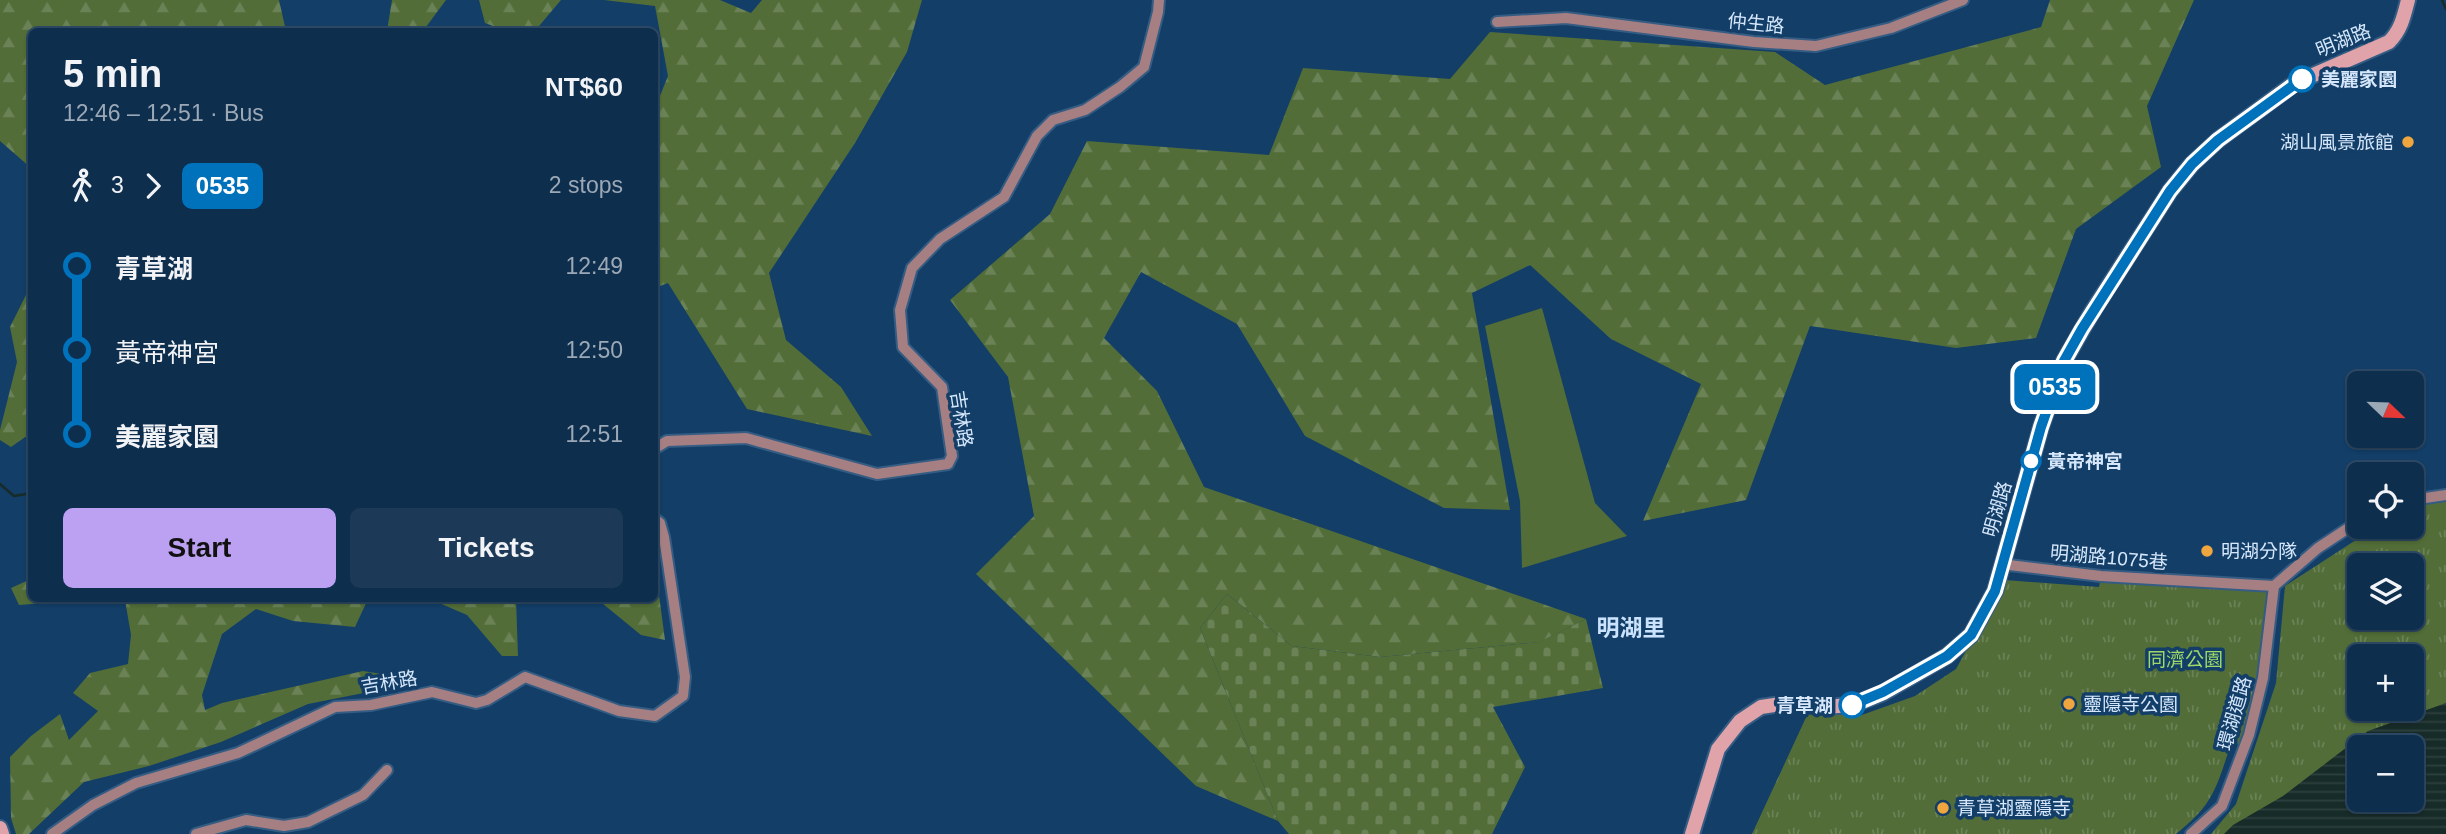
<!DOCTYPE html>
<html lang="en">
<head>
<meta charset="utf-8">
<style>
  :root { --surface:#0e2e4e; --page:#1c3a58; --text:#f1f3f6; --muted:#9ba8b6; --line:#2e4a66; --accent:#bca0f2 }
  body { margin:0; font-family:Arial,"Noto Sans TC",sans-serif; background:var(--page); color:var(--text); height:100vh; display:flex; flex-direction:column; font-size:26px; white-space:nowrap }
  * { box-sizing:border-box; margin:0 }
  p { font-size:23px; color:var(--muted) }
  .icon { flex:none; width:38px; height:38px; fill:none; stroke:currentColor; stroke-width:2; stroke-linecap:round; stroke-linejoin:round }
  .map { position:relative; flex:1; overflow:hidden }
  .details { position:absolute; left:28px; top:28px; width:630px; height:574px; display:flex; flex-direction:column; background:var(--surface); border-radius:10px; box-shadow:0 2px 5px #0004,0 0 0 2px var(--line) }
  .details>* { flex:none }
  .badge { padding:0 14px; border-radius:10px; font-size:24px; line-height:46px }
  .needle { width:46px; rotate:113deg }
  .controls { position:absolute; left:2347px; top:371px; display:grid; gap:14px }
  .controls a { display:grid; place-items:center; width:77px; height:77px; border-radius:10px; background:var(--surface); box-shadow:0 2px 5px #0004,0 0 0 2px var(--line); font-size:35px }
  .map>.badge { position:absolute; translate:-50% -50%; box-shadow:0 0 0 4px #fff }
  .legs { display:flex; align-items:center; gap:10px; height:77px; padding:0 35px; font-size:23px }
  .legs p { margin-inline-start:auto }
  .overview { display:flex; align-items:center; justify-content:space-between; height:119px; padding:0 35px }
  h1 { font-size:38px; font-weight:600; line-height:52px }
  .primary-button { display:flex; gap:14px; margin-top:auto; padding:14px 35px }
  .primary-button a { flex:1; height:80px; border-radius:10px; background:var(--accent); color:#111; font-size:28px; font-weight:600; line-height:80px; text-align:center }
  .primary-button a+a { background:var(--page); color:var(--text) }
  ul { padding:0 35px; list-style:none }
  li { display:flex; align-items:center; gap:24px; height:84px; font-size:26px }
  li i { display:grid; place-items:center; width:10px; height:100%; margin:0 9px; background:currentColor }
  li i::after { content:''; width:18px; height:18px; margin:-9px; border:5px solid; border-radius:50%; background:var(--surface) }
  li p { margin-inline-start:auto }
  li:first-child i { background:linear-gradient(#0000 50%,currentColor 0) }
  li:last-child i { background:linear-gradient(currentColor 50%,#0000 0) }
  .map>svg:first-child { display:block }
  .green { fill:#526d38 }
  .forest { fill:url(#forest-firs) }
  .cemetery { fill:url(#cemetery-stones) }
  .park { fill:url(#park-tufts); fill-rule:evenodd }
  .water { fill:url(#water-rules); fill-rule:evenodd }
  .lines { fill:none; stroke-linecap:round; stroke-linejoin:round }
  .stream { stroke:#172b29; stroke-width:2.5 }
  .street-casing { stroke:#355c82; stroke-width:14 }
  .secondary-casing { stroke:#355c82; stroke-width:18 }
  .street { stroke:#a67f83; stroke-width:10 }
  .secondary { stroke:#e1a3aa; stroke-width:14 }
  .line-1-casing { stroke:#fff; stroke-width:16 }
  .line-1 { stroke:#0072bc; stroke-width:10 }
  .stop-1-dot { fill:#fff; stroke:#0072bc; stroke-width:3.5 }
  .poi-dot { fill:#f0a63f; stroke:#123e68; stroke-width:2.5 }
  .labels { text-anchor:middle; stroke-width:7; stroke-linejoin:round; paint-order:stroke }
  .street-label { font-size:19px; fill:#d6e7fb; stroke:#123e68 }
  .stop-label { font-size:19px; font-weight:bold; fill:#d6e7fb; stroke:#123e68; text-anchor:start }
  .poi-label { font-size:19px; fill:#d6e7fb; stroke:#123e68; text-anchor:start }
  .park-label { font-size:19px; fill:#a0d967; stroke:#123e68 }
  .quarter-label { font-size:23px; font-weight:bold; fill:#cbe2fc; stroke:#123e68 }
</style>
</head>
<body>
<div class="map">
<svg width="2446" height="834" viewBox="0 0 2446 834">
  <defs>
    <pattern id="forest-firs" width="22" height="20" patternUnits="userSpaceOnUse" patternTransform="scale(1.75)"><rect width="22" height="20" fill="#526d38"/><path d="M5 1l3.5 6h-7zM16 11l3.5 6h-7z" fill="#6a8256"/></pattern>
    <pattern id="cemetery-stones" width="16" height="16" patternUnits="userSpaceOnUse" patternTransform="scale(1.75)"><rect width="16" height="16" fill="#526d38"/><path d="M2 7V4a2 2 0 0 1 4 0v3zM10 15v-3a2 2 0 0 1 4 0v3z" fill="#6a8256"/></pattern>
    <pattern id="park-tufts" width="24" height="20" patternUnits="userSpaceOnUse" patternTransform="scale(1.75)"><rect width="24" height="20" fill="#526d38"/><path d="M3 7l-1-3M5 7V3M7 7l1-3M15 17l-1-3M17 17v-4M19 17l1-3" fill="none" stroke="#6a8256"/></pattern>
    <pattern id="water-rules" width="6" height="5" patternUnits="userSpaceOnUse" patternTransform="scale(1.75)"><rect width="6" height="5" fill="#172b29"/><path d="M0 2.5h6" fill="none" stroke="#2d403e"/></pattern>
  </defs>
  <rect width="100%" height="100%" fill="#123e68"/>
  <path class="green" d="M 1542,308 L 1595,503 L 1627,536 L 1522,568 L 1520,501 L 1485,326 Z"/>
  <g class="forest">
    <path d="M 0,0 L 279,0 L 286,31 L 32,32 L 31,168 L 0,141 Z"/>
    <path d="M 392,0 L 446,0 L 423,31 L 387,31 Z"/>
    <path d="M 479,0 L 561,0 L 534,32 L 506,31 L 485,23 Z"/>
    <path d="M 604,0 L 720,0 L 751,13 L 762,0 L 922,0 L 907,52 L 855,143 L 769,273 L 786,340 L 841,387 L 872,436 L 747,409 L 668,283 L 655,288 L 655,108 L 668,76 L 655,6 Z"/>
    <path d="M 2050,0 L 2194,0 L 2147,106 L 2161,167 L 2076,229 L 2036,338 L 1956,348 L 1810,326 L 1746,500 L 1643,521 L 1701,384 L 1611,339 L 1530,265 L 1472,293 L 1510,510 L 1444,508 L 1305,436 L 1237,324 L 1141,272 L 1104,338 L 1157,391 L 1204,487 L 1586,619 L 1540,642 L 1380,657 L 1292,646 L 1227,594 L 1200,628 L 1278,821 L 1196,786 L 976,574 L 1034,516 L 1008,377 L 950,300 L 1050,214 L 1087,141 L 1269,155 L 1303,68 L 1450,79 L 1490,32 L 1775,52 L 1825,85 L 2041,27 Z"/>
    <path d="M 31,285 L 31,433 L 11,447 L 0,440 L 0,430 L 17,362 L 10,327 Z"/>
    <path d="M 31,579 L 32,598 L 368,599 L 355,627 L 293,621 L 256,609 L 222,634 L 202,695 L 205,710 L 222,703 L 363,671 L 395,676 L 399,686 L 308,704 L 221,742 L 149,766 L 84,782 L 29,834 L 16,834 L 11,818 L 10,757 L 31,736 L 60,714 L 69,740 L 98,711 L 73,693 L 90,673 L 128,664 L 131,635 L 125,600 L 97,599 L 19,605 L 11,588 Z"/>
    <path d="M 655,588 L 659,595 L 665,640 L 641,635 L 597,599 L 654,598 Z"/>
    <path d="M 430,599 L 516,599 L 518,656 L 502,656 L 467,615 Z"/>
  </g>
  <path class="cemetery" d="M 1227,594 L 1292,646 L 1380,657 L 1539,642 L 1586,619 L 1603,688 L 1493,707 L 1525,767 L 1492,834 L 1289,834 L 1278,821 L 1200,628 Z"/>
  <g class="park">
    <path d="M 2446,502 L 2446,834 L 2211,834 L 2236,804 L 2276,683 L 2285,586 L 2376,527 L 2412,527 L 2412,507 L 2422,503 ZM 2359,565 L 2412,565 L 2412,618 L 2359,618 ZM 2359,656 L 2412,656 L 2412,709 L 2359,709 ZM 2359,747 L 2412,747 L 2412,800 L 2359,800 Z"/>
    <path d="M 2101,576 L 2274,586 L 2263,678 L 2240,745 L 2231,744 C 2216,788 2214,804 2176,834 L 1752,834 L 1809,711 L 1859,716 L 1915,696 L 1956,669 L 2005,580 L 2099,587 Z"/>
  </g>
  <path class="water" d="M 2446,703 L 2446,834 L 2224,834 L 2233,825 L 2283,796 L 2368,731 ZM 2359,747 L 2412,747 L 2412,800 L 2359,800 Z"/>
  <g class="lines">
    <g class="stream">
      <path d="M 2442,0 L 2446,9"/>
      <path d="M 0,484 L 14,496 L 32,493"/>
    </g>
    <defs>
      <g id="street">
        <path d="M 1497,22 L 1566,18 L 1754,42 L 1816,46 L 1891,28 L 1963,0"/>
        <path d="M 654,449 L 667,441 L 746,438 L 877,474 L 948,464 L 952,456 L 942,387 L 903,347 L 900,310 L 912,268 L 940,239 L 1004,197 L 1037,136 L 1053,120 L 1085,110 L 1120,87 L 1144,67 L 1158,12 L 1159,0"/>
        <path d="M 2412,500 L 2446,495"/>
        <path d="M 2001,564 L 2101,576 L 2274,586 L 2318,548 L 2359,521"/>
        <path d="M 52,834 L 93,805 L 136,783 L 238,753 L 335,707 L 371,705 L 432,692 L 476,703 L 487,700 L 525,677 L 619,711 L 655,716 L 683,696 L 685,677 L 664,537 L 660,523 L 654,518"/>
        <path d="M 196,834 L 246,820 L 284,826 L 308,822 L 363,795 L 387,770"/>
        <path d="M 2191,834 L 2222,806 L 2249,735 L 2263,678 L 2274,586"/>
      </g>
      <g id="secondary">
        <path d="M 0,828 L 2,834"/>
        <path d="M 1692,834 L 1718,749 L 1740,721 L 1761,707 L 1787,703 L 1824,707 L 1852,705 L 1883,693 L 1947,656 L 1971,635 L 1995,591 L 2041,427 L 2064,361 L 2094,309 L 2170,191 L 2192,164 L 2218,140 L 2295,83 L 2389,42 C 2401,30 2404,16 2408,0"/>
      </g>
    </defs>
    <use href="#street" class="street-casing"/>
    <use href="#secondary" class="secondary-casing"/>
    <use href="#street" class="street"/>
    <use href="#secondary" class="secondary"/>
  </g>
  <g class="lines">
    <defs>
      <path id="line-1" d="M 1852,705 L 1883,692 L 1947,656 L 1971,635 L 1995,591 L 2041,427 L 2064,361 L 2082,329 L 2170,191 L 2192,164 L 2218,140 L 2302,79"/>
    </defs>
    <use href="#line-1" class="line-1-casing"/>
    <use href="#line-1" class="line-1"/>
  </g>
  <g class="stop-1-dot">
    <circle cx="2302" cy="79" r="12"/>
    <circle cx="2031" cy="461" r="9"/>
    <circle cx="1852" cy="705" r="12"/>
  </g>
  <g class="poi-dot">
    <circle cx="2408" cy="142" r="7"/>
    <circle cx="2207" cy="551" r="7"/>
    <circle cx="2069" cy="704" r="7"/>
    <circle cx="1943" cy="808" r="7"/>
  </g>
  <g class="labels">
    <g class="street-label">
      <text transform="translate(1756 23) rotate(6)" y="7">仲生路</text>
      <text transform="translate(2343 40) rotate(-22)" y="7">明湖路</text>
      <text transform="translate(962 419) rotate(81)" y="7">吉林路</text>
      <text transform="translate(1997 509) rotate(-74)" y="7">明湖路</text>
      <text transform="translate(2109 557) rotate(5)" y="7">明湖路1075巷</text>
      <text transform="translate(389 682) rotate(-10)" y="7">吉林路</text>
      <text transform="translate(2234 713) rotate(-74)" y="7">環湖道路</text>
    </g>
    <g class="stop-label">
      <text x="2321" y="86">美麗家園</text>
      <text x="2047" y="468">黃帝神宮</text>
      <text x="1833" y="712" text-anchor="end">青草湖</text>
    </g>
    <g class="poi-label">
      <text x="2394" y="149" text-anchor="end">湖山風景旅館</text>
      <text x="2221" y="558">明湖分隊</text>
      <text x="2083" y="711">靈隱寺公園</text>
      <text x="1957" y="815">青草湖靈隱寺</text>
    </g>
    <g class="park-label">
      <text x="2185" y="666">同濟公園</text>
    </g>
    <g class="quarter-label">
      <text x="1631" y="636">明湖里</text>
    </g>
  </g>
</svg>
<div class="controls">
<a><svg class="needle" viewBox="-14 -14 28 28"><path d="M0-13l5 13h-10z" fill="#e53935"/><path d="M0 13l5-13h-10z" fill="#9ba8b6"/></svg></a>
<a><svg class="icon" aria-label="locate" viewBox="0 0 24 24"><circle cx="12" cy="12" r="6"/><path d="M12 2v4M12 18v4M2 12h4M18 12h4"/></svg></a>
<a><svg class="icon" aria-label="layers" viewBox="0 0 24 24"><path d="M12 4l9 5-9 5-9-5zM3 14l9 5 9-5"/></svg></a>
<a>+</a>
<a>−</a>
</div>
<b class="badge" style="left:2055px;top:387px;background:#0072bc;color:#fff">0535</b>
<section class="details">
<div class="overview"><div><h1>5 min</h1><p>12:46 – 12:51 · Bus</p></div><b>NT$60</b></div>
<div class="legs"><svg class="icon" aria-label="walk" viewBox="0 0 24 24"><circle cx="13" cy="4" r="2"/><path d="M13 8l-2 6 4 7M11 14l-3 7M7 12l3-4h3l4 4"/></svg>3<svg class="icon" aria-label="forward" viewBox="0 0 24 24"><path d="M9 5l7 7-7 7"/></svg><b class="badge" style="background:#0072bc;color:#fff">0535</b><p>2 stops</p></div>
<ul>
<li><i style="color:#0072bc"></i><b>青草湖</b><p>12:49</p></li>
<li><i style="color:#0072bc"></i><span>黃帝神宮</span><p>12:50</p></li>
<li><i style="color:#0072bc"></i><b>美麗家園</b><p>12:51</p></li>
</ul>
<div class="primary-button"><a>Start</a><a>Tickets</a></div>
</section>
</div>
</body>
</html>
